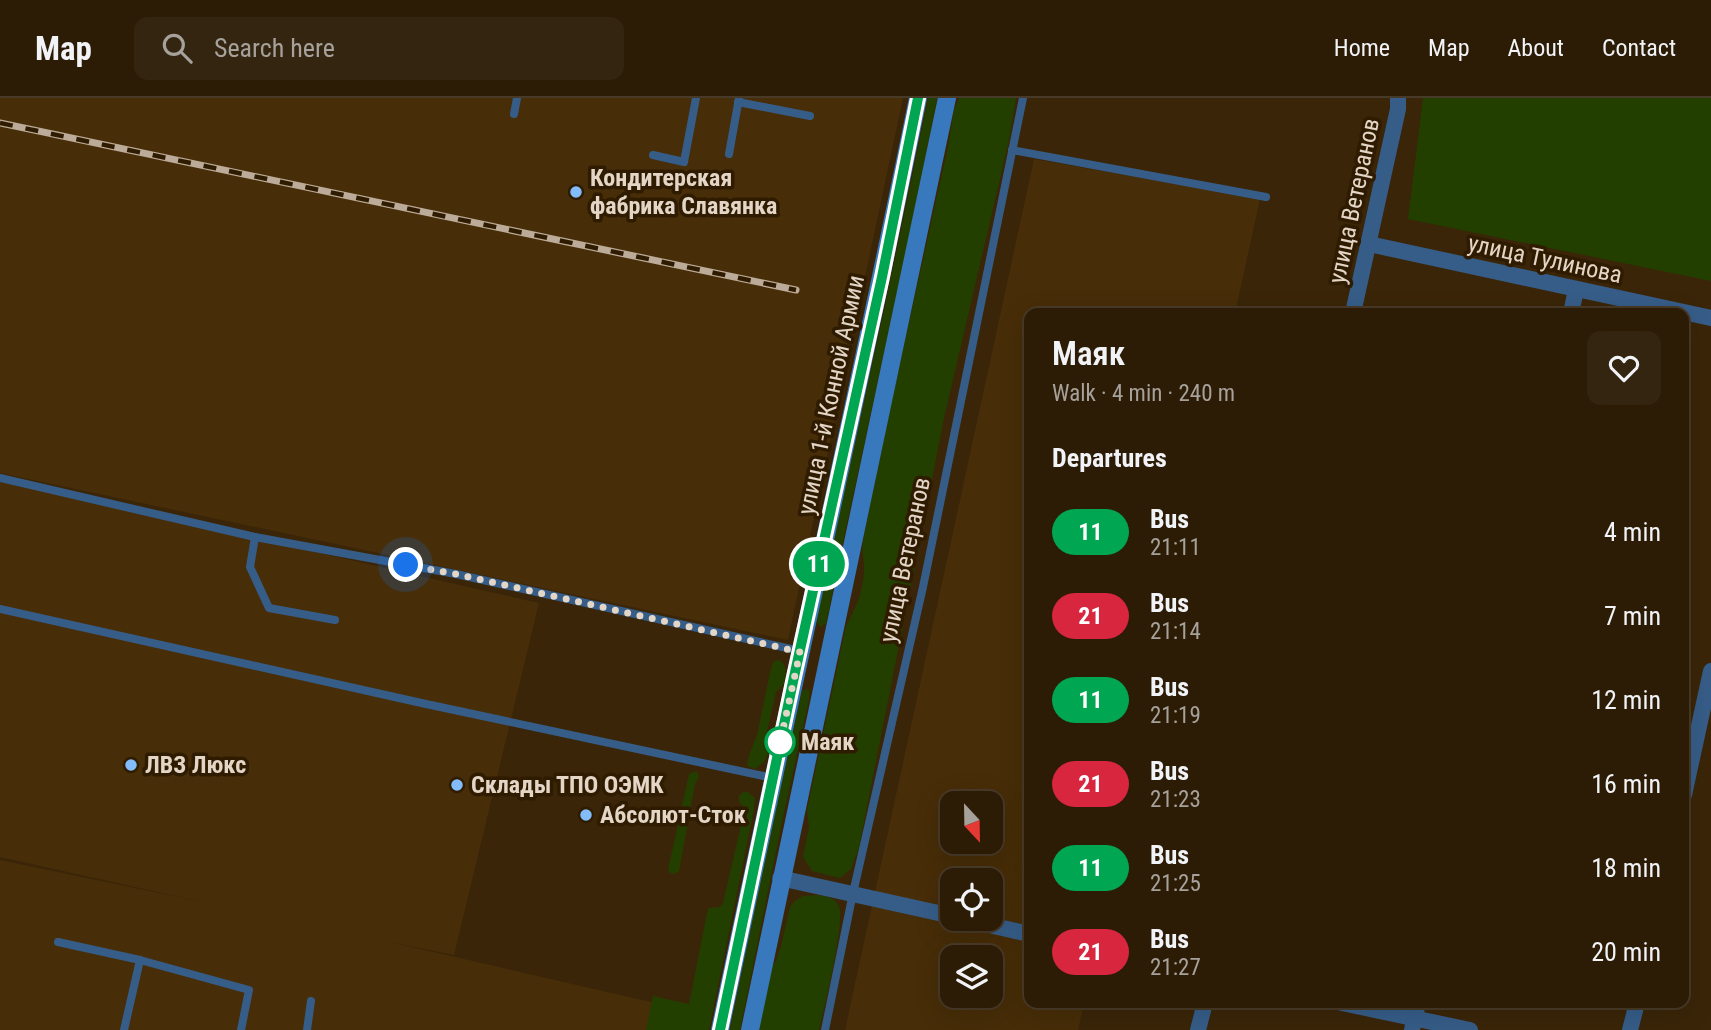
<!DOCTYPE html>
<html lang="en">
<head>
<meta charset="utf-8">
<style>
  :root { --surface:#2c1c06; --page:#342510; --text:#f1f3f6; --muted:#a6a19b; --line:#483a28 }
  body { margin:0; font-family:"Roboto Condensed",sans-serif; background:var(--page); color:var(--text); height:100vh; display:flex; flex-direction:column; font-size:26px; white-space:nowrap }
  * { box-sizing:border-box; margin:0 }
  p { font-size:23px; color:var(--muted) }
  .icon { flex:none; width:38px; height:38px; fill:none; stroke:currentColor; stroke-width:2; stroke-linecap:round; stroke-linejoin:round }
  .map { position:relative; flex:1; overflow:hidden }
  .details { position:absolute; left:1024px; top:210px; width:665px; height:700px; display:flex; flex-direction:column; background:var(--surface); border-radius:14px; box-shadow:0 7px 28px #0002,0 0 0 2px var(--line) }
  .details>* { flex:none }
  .badge { padding:0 14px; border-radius:23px; font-size:24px; line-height:46px }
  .needle { width:46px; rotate:158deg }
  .buttons { position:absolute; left:940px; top:693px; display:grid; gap:14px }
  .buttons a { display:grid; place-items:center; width:63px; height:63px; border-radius:14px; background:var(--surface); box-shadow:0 7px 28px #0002,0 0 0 2px var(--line); font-size:35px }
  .you { position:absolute; width:35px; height:35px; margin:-18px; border:5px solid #fff; border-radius:50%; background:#1a73e8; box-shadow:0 0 0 10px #1a73e833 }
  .map>.badge { position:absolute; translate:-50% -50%; box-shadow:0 0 0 4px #fff }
  h2 { padding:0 28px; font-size:26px; line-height:63px }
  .round { display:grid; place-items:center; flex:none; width:74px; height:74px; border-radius:14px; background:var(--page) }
  .overview { display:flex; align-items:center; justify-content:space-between; height:119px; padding:0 28px }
  h1 { font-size:33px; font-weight:600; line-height:52px }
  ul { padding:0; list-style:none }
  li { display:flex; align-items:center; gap:21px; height:84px; padding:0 28px }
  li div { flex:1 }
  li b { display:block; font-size:26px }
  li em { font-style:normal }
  li .badge { min-width:77px; font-weight:700; text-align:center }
  header { display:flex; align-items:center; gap:42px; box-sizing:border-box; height:98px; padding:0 35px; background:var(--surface); border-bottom:2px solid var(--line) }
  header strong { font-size:33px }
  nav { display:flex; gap:38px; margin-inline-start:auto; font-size:24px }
  .search { width:490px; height:63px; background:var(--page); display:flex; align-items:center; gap:18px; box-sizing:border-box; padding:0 24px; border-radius:14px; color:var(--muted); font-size:26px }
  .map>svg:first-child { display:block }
  .built { fill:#472d08; fill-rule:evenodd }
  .green { fill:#233f00 }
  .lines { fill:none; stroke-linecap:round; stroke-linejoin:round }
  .service { stroke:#365d88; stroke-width:8 }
  .minor { stroke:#365d88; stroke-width:16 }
  .secondary { stroke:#3779bc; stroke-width:18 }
  .rail-casing { stroke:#bbab98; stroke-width:7 }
  .rail { stroke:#2f1b00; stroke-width:4.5; stroke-dasharray:13; stroke-linecap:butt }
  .line-casing { stroke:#fff; stroke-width:16 }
  .line { stroke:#00a651; stroke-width:10 }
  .walk { stroke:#e4d6c6; stroke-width:7; stroke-dasharray:0 12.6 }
  .poi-dot { fill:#83bcfa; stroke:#2f1b00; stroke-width:2.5 }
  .stop-dot { fill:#fff; stroke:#00a651; stroke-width:3.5 }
  .labels { text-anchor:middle; stroke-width:7; stroke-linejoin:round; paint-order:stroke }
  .poi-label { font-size:24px; font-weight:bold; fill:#e4d6c6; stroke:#2f1b00; text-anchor:start }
  .street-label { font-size:24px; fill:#e4d6c6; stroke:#2f1b00 }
  .stop-label { font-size:24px; font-weight:bold; fill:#e4d6c6; stroke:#2f1b00; text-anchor:start }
</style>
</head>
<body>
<header>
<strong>Map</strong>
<div class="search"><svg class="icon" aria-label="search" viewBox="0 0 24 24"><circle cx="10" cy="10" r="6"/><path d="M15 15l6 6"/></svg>Search here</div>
<nav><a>Home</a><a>Map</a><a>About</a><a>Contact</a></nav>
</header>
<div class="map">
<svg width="1711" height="932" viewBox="0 0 1711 932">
  <rect width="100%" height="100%" fill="#3a2508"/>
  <g class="built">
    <path d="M 0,0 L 903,0 L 788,542 L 0,375 Z"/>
    <path d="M 1034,61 L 1260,101 L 1235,215 L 1029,215 L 1029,905 L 1084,905 L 1078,932 L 845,932 ZM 952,705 L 990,705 L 990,744 L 952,744 ZM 952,782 L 990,782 L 990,821 L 952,821 ZM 952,859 L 990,859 L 990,898 L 952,898 Z"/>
    <path d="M 0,382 L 539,505 L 454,857 L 390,844 L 677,910 L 673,932 L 0,932 L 0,762 L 198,803 L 0,759 Z"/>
  </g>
  <g class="green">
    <path d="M 928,0 L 937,0 C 903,175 862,350 826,525 L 821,529 L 818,526 L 817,521 C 854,347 894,174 928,0 Z"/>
    <path d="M 959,0 L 1016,0 L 1009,42 L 944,320 L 859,749 L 851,771 L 840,780 L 812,773 L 803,759 L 809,729 L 807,712 L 846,528 C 856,510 862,496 864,475 C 865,464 861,454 863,442 L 895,288 L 948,49 L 954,12 Z"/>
    <path d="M 1423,0 L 1711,0 L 1711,183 L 1408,121 Z"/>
    <path d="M 779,562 L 783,565 L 786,571 L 784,586 L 776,594 L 764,647 L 768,655 L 764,664 L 755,671 L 747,668 L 749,657 L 757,637 L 771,570 L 774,563 Z"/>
    <path d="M 806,591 L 809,592 L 809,602 L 784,714 L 740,932 L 730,932 L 757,798 L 802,593 Z"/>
    <path d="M 697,673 L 699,679 L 695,686 L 679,773 L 675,776 L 670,775 L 668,772 L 689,676 Z"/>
    <path d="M 743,694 L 748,694 L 755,700 L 754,711 L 709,932 L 646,932 L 653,898 L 689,906 L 708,810 L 720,809 L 723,805 L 745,710 L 739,704 L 739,698 Z"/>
    <path d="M 817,797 C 826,798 835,799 839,809 C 845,824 824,911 819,932 L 759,932 L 770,871 L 776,863 L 781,848 L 790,809 L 795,803 L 803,798 Z"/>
  </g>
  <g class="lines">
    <g class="service">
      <path d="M 738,4 L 810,18"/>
      <path d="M 514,16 L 517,0"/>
      <path d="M 1012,52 L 1266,99"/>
      <path d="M 729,56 L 739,0"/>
      <path d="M 653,57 L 684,64 L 696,0"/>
      <path d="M 0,380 L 255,439 L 456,476 L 800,553"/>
      <path d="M 255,439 L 250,469 L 269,510 L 335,522"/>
      <path d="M 0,511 L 426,606 L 773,680"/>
      <path d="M 58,844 L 140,862 L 249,892 L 241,932"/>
      <path d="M 124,932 L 140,862"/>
      <path d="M 307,932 L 311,903"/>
      <path d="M 825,932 L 853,795 L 923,489 L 1023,0"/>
    </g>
    <g class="minor">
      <path d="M 1369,146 L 1711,220"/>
      <path d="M 1353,215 L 1398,11 L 1398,0"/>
      <path d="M 1571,215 L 1576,192"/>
      <path d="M 1684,697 L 1711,573"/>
      <path d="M 780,780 L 952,818"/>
      <path d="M 963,821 L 1029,836"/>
      <path d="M 1342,905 L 1470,932"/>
      <path d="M 1198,932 L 1205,905"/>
      <path d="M 1412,932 L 1418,905"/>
      <path d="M 1630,932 L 1637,905"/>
    </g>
    <g class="secondary">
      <path d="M 720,932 C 785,621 855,311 918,0"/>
      <path d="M 750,932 C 813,621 884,311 947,0"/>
    </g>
    <defs>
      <path id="rail" d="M 0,25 L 796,192"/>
    </defs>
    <use href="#rail" class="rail-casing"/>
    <use href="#rail" class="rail"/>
  </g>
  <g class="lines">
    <defs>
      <path id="line" d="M 720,932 L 794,579 L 882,179 L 918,0"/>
    </defs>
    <use href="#line" class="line-casing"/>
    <use href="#line" class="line"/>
    <path class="walk" d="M 406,467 L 456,476 L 800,554 L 778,654 L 780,644"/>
  </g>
  <g class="poi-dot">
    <circle cx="576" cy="94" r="7"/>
    <circle cx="131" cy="667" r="7"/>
    <circle cx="457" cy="687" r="7"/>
    <circle cx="586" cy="717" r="7"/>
  </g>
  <circle class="stop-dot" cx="780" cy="644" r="14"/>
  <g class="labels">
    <g class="poi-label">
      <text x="590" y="88">Кондитерская<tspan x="590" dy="28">фабрика Славянка</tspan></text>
      <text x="145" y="675">ЛВЗ Люкс</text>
      <text x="471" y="695">Склады ТПО ОЭМК</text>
      <text x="600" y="725">Абсолют-Сток</text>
    </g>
    <g class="street-label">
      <text transform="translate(1354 103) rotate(-78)" y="8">улица Ветеранов</text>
      <text transform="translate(1545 161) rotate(12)" y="8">улица Тулинова</text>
      <text transform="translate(831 297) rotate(-78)" y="8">улица 1-й Конной Армии</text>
      <text transform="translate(905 462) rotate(-78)" y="8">улица Ветеранов</text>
    </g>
    <g class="stop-label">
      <text x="801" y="652">Маяк</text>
    </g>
  </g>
</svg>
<div class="buttons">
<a><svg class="needle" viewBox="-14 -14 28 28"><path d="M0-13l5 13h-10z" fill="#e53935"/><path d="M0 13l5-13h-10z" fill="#a6a19b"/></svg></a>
<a><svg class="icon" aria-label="locate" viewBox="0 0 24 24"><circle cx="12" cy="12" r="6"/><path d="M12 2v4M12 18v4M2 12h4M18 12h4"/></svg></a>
<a><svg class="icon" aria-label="layers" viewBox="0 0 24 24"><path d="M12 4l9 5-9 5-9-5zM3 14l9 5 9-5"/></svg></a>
</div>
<div class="you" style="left:406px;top:467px"></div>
<b class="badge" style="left:819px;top:466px;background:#00a651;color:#fff">11</b>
<section class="details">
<div class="overview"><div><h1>Маяк</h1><p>Walk · 4 min · 240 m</p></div><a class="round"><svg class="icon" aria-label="heart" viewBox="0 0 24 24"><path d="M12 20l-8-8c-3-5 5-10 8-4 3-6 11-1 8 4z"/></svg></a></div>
<h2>Departures</h2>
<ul>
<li><span class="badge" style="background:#00a651;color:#fff">11</span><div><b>Bus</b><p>21:11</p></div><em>4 min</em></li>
<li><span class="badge" style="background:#d7263d;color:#fff">21</span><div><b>Bus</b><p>21:14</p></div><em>7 min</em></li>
<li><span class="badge" style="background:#00a651;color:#fff">11</span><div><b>Bus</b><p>21:19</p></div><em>12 min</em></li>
<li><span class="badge" style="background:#d7263d;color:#fff">21</span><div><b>Bus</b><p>21:23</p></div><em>16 min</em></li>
<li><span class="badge" style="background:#00a651;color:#fff">11</span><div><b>Bus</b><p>21:25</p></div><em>18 min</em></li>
<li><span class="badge" style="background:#d7263d;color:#fff">21</span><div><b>Bus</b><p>21:27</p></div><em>20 min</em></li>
</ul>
</section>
</div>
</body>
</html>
